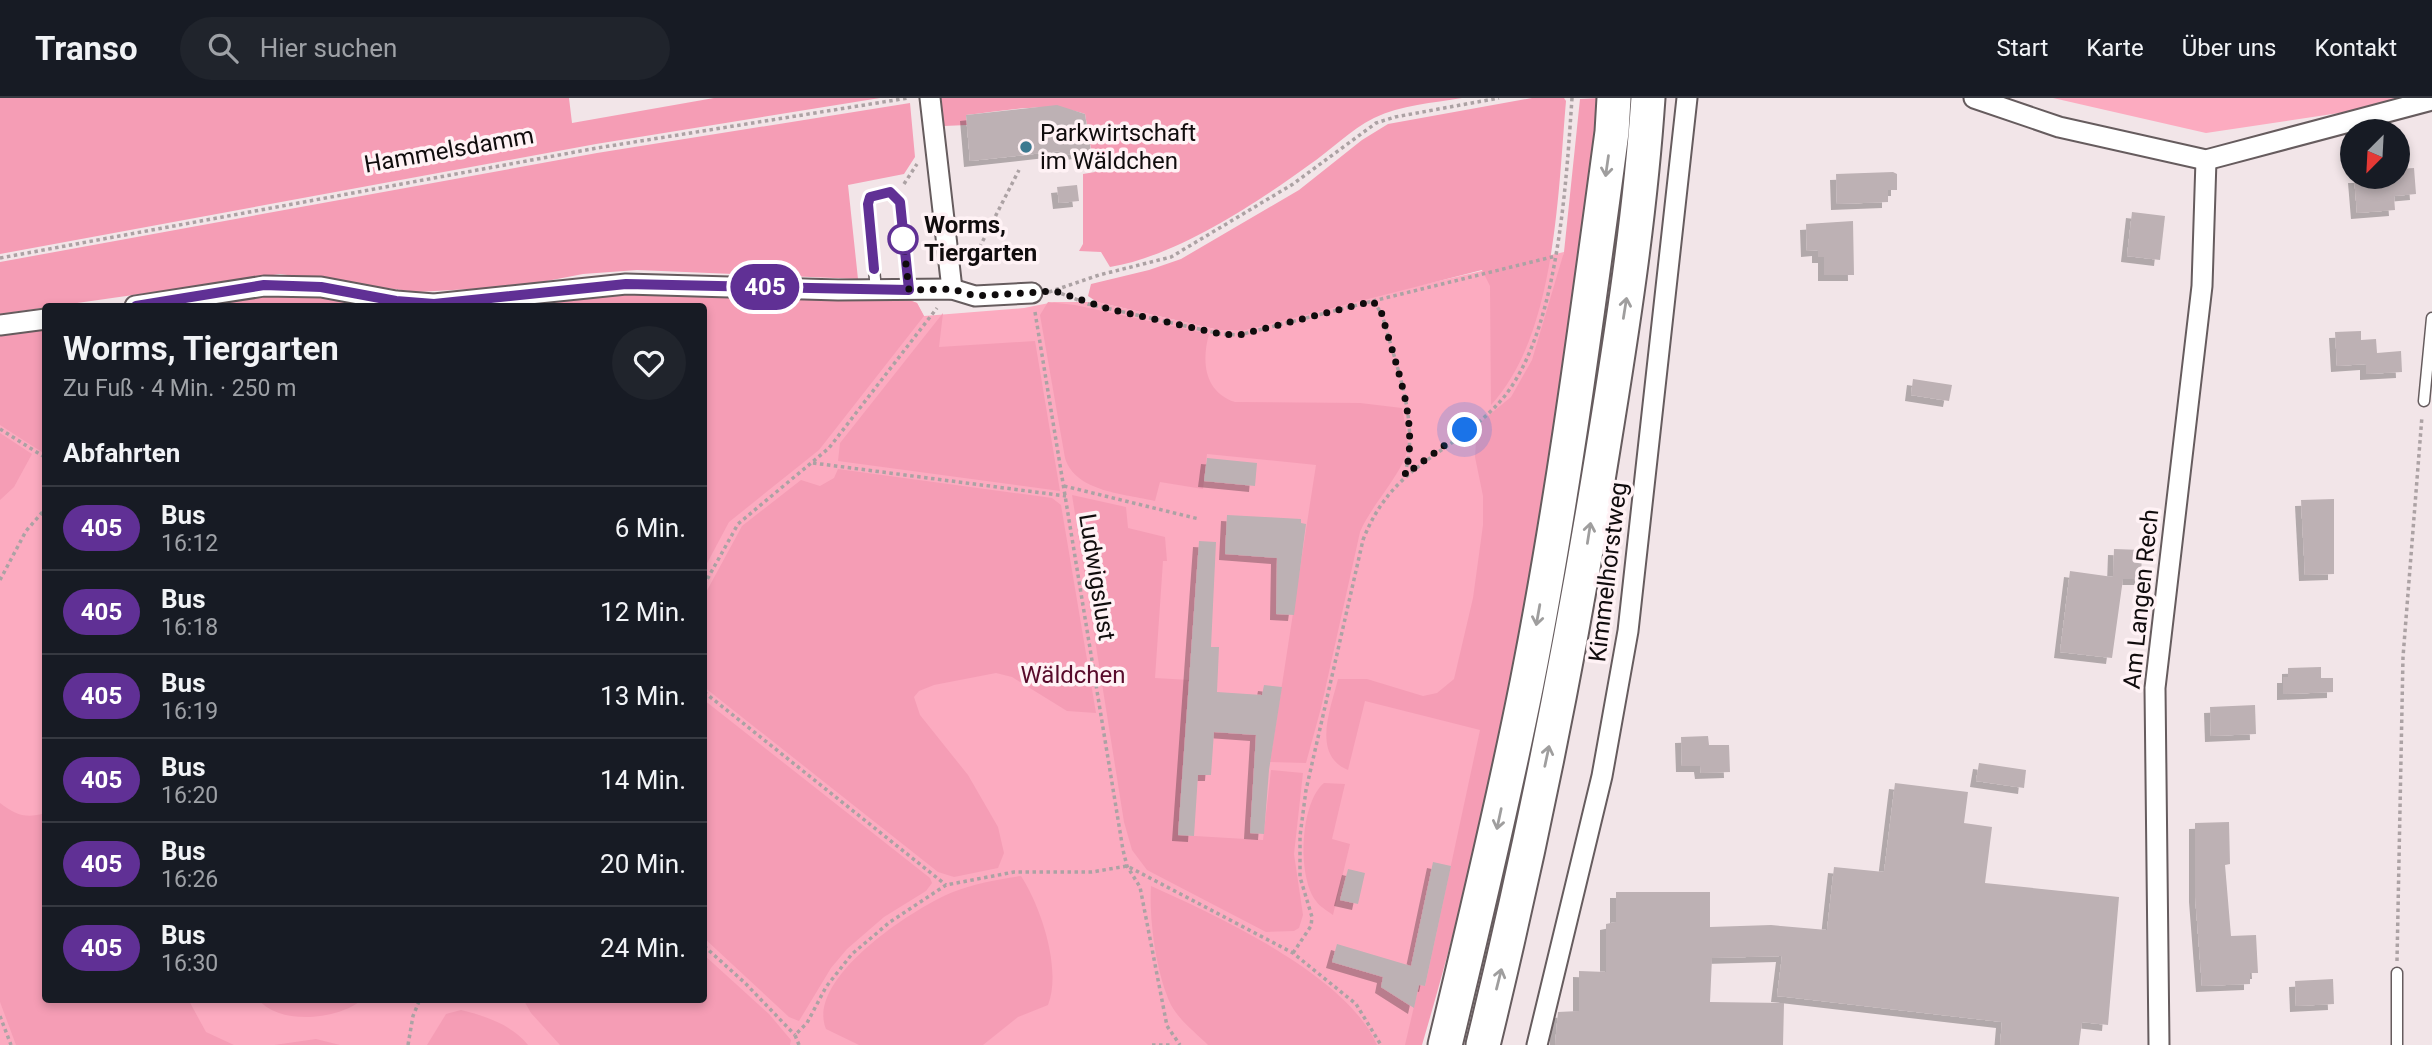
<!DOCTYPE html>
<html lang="de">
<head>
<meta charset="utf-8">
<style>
  :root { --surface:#171b24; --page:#20242c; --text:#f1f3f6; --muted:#9ea1a6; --line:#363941 }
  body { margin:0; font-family:Roboto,sans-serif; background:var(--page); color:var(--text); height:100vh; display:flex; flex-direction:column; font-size:26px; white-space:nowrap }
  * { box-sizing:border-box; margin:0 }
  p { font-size:23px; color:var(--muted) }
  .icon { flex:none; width:38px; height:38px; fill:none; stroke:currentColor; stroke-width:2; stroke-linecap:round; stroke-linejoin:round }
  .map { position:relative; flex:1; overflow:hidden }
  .drawer { position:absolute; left:42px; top:205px; width:665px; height:700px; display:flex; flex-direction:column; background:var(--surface); border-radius:7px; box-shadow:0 4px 10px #0003 }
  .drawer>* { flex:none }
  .badge { padding:0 14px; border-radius:23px; font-size:24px; line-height:46px }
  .needle { width:46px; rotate:204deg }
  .fabs { position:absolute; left:2340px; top:21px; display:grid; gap:14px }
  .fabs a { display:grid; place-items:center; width:70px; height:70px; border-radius:50%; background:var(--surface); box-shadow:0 4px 10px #0003; font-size:35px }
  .you { position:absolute; width:35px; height:35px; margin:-18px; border:5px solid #fff; border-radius:50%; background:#1a73e8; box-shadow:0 0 0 10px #1a73e833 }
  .map>.badge { position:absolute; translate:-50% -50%; box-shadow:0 0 0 4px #fff }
  h2 { padding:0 21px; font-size:26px; line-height:63px }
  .round { display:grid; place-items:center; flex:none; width:74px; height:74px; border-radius:37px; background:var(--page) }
  .head { display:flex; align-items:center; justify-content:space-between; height:119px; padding:0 21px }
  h1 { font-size:33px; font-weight:700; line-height:52px }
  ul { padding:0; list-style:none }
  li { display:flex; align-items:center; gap:21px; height:84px; padding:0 21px; border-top:2px solid var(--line) }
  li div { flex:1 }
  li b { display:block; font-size:26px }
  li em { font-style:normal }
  li .badge { min-width:77px; font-weight:700; text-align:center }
  header { display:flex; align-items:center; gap:42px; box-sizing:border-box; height:98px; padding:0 35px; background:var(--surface); border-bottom:2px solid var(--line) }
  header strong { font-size:33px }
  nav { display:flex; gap:38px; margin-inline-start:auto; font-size:24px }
  .search { width:490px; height:63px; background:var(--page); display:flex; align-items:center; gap:18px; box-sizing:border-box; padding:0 24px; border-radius:38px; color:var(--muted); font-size:26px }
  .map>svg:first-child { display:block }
  .green { fill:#fcabc0 }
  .forest { fill:#f59db5 }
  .building { fill:#bdb1b4; filter:url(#shadow) }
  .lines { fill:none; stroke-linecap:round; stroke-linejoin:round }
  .service-casing { stroke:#665c5e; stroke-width:13 }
  .minor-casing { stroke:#665c5e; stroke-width:23 }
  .trunk-casing { stroke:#665c5e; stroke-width:37 }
  .path { stroke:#aca2a4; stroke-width:3.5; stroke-dasharray:3.5 3.5; stroke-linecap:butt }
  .service { stroke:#fff; stroke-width:10 }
  .minor { stroke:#fff; stroke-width:19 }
  .trunk { stroke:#fff; stroke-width:33 }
  .oneway { stroke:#9f9e9e }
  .line-casing { stroke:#fff; stroke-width:16 }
  .line { stroke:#603095; stroke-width:10 }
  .walk { stroke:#100c0d; stroke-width:7; stroke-dasharray:0 12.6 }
  .poi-dot { fill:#3c7990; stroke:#fff2f5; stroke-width:2.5 }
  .stop-dot { fill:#fff; stroke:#603095; stroke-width:3.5 }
  .labels { text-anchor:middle; stroke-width:7; stroke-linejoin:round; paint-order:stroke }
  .poi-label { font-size:24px; fill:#100c0d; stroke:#fff2f5; text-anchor:start }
  .street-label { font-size:24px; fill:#100c0d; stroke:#fff2f5 }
  .stop-label { font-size:24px; font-weight:bold; fill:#100c0d; stroke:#fff2f5; text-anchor:start }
  .park-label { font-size:24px; fill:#580b2b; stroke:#fff2f5 }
</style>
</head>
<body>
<header>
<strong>Transo</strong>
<div class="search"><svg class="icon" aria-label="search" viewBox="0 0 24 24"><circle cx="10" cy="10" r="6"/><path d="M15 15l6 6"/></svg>Hier suchen</div>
<nav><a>Start</a><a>Karte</a><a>Über uns</a><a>Kontakt</a></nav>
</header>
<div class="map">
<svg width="2432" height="947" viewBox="0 0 2432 947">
  <defs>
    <filter id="shadow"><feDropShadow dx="-6" dy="6" stdDeviation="0" flood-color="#0004"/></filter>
  </defs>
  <rect width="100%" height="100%" fill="#f2e5e8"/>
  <g class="green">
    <path d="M 2053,0 L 2432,0 L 2432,1 L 2206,35 Z"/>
    <path d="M 1564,154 L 1497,572 L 1413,947 L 0,947 L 0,232 L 45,226 L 46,901 L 704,901 L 704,208 L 909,202 L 917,205 L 924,218 L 1024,210 L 1054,204 L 1097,204 L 1219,232 L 1243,233 L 1369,199 Z"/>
  </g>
  <g class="forest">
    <path d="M 0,0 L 569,0 L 572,25 L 714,0 L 880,0 L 596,46 L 0,156 Z"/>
    <path d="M 940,0 L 1462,0 C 1433,5 1401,7 1374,20 C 1350,32 1331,52 1309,67 C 1257,105 1174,159 1110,169 L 1101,154 L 1079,153 L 1083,146 L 1083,76 L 1095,74 L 1085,16 C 1047,3 1006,13 966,17 L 967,27 L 944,28 Z"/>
    <path d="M 1532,0 L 1564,0 L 1566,3 C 1558,94 1556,237 1491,307 L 1490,188 L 1482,172 L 1243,233 L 1219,232 L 1097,204 L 1088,198 L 1091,186 L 1149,172 L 1181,161 L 1299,92 L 1362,42 L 1388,26 Z"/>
    <path d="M 1600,0 C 1586,112 1575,225 1558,337 C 1525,542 1481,747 1422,947 L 1405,947 L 1419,887 L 1425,888 L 1480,632 L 1365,603 L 1348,672 C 1311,657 1331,610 1338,581 L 1367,581 L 1423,598 L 1437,595 L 1454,581 L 1473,500 L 1483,427 L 1483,398 L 1475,359 L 1477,327 L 1511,299 L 1532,262 L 1564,154 L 1580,1 Z"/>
    <path d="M 910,5 L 915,59 L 904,76 L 848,87 L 858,181 L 637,172 L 583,176 L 521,188 L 417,194 L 280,176 L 0,216 L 0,164 L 597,55 Z"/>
    <path d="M 270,191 L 420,208 L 161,208 Z"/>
    <path d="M 608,191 L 909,202 L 917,205 L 924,218 L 819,352 L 729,424 L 704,471 L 704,208 L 442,208 Z"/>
    <path d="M 1048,204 L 1075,207 L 1209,236 C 1201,265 1205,294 1235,304 L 1360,305 L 1402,310 C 1404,322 1408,336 1408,348 C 1406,372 1371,407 1360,434 L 1321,610 L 1306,665 L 1270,664 L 1316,367 L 1207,356 L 1203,391 L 1160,384 L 1155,403 C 1126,396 1075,394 1065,360 L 1040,217 Z"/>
    <path d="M 943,215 L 939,249 L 1035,243 L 1060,393 L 838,363 L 840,345 Z"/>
    <path d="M 45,226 L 45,356 L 0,327 L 0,232 Z"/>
    <path d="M 0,335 L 32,356 L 14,389 L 0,402 Z"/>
    <path d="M 838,371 L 1052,400 L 1061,407 L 1096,615 L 1067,613 L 1012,579 L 996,575 L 934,587 L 919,593 L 914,599 L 920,617 L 968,677 L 998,729 L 1004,755 L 998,770 L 954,779 L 938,774 L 704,589 L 704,498 L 742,428 L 801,382 L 820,388 L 834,380 Z"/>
    <path d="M 1072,397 L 1126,409 L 1128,430 L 1165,439 L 1167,463 L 1163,463 L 1155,580 L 1190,582 L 1178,737 L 1263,742 L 1271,672 L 1303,675 L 1294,756 L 1303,817 L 1299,830 L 1294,833 L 1266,834 L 1147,772 L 1132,752 L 1124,724 Z"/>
    <path d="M 704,602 L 930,780 L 932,785 L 926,793 L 884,819 L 847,851 L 831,870 L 799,923 L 789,919 L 704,840 Z"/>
    <path d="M 1324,685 L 1345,686 L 1332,741 L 1350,746 L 1333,817 C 1328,813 1320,809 1316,803 C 1297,778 1300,705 1324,685 Z"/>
    <path d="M 0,705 C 16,717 26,721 45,715 L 46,901 L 188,901 L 206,934 L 234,947 L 16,947 L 0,904 Z"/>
    <path d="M 1021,778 C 1041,809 1062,871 1048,907 L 1018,919 L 983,947 L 859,947 L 826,931 C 805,881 913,810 953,794 C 974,786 998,781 1021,778 Z"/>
    <path d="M 1151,788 C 1218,818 1348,878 1377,947 L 1208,947 C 1196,935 1179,922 1171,907 C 1156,875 1149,822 1151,788 Z"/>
    <path d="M 704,857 L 769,916 L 791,942 L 790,947 L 560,947 L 531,915 L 523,901 L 704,901 Z"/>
    <path d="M 258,901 L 363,901 C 339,922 279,928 258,901 Z"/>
    <path d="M 461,912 C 486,918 512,927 528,947 L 427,947 L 446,916 Z"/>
    <path d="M 316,941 L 340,947 L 274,947 Z"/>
  </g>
  <g class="building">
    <path d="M 1057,7 L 1085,16 L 1091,53 L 1060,58 L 1060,53 L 970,63 L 966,17 Z"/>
    <path d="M 2414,70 L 2416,96 L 2394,98 L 2395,112 L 2357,115 L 2354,79 L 2398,79 L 2398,71 Z"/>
    <path d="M 1893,74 L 1897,76 L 1897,92 L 1888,92 L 1888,104 L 1837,106 L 1836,76 Z"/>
    <path d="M 1077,87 L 1079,103 L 1059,105 L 1057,89 Z"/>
    <path d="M 2132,114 L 2165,118 L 2160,162 L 2127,158 Z"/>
    <path d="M 1853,123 L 1854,177 L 1824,177 L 1824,159 L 1818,159 L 1818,152 L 1807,153 L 1806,126 Z"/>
    <path d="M 2361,233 L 2361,242 L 2376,241 L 2377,255 L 2401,253 L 2402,274 L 2366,276 L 2366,266 L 2337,268 L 2335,234 Z"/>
    <path d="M 1913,281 L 1952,287 L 1949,303 L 1911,297 Z"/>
    <path d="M 1207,360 L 1257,365 L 1255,388 L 1204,383 Z"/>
    <path d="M 2334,401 L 2334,476 L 2305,477 L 2301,402 Z"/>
    <path d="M 1227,417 L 1301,421 L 1301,425 L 1306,426 L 1294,517 L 1276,516 L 1277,460 L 1225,456 Z"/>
    <path d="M 1199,443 L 1216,444 L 1211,549 L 1219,549 L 1217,594 L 1262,597 L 1264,587 L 1282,589 L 1269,672 L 1264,736 L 1250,735 L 1256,637 L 1214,634 L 1211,677 L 1198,677 L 1194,738 L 1178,737 Z"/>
    <path d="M 2114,451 L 2142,452 L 2141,481 L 2123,481 L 2112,560 L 2060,554 L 2070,473 L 2113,479 Z"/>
    <path d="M 2321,569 L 2321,580 L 2333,580 L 2333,594 L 2283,596 L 2283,579 L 2288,579 L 2288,570 Z"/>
    <path d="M 2255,607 L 2256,636 L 2211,638 L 2210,609 Z"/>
    <path d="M 1708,638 L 1709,647 L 1729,647 L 1730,674 L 1701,675 L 1700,668 L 1682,668 L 1681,639 Z"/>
    <path d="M 1979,665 L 2026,672 L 2024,690 L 1976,683 Z"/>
    <path d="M 1895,685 L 1968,694 L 1964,725 L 1992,729 L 1985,785 L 2119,799 L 2108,927 L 2082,924 L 2079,947 L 2000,947 L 2002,924 L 1777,898 L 1782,858 L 1712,860 L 1710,904 L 1784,905 L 1783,947 L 1555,947 L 1558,914 L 1579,913 L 1579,873 L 1606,874 L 1606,826 L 1616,824 L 1616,794 L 1710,794 L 1710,829 L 1771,827 L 1827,832 L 1834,769 L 1884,774 Z"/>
    <path d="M 2229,724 L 2230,766 L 2225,767 L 2231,838 L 2256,837 L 2258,875 L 2250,875 L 2250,886 L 2202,888 L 2195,798 L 2195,725 Z"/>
    <path d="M 1433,764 L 1451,768 L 1425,888 L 1419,887 L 1414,910 L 1381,889 L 1383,879 L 1332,864 L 1337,846 L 1411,868 Z"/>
    <path d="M 1348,771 L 1365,775 L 1358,806 L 1340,802 Z"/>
    <path d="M 2333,881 L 2334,906 L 2296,908 L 2295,883 Z"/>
  </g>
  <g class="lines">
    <defs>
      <g id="service">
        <path d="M 876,192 L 868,106 L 870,99 L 890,94 L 900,104 L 910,192"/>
        <path d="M 2424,303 L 2432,220"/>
        <path d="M 2397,875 L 2397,947"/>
      </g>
      <g id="minor">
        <path d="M 930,0 L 952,191"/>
        <path d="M 1974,0 L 2059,29 L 2206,62 L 2432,2"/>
        <path d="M 135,208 L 264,188 L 321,189 L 396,203 L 434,206 L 626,186 L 838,192 L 952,191 L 975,198 L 1032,195"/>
        <path d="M 0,227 L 46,221"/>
        <path d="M 1537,947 L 1602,678 L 1628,533 L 1687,0"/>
        <path d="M 2159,947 L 2155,590 L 2202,188 L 2206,62"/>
      </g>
      <g id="trunk">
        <path d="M 1445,947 C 1474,827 1503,706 1527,585 C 1563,403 1587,218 1612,34 L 1614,0"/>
        <path d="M 1483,947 C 1531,750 1571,551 1603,351 C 1622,234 1640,118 1648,0"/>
      </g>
    </defs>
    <use href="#service" class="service-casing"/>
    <use href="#minor" class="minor-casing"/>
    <use href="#trunk" class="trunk-casing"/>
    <g class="path">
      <path d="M 904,86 L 917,66"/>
      <path d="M 0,160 L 597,50 L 908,0"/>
      <path d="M 970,168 L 1019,72"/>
      <path d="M 1055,193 L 1088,206 L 1221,236 L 1239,237 L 1373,203 L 1382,216 C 1395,266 1420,323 1405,375"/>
      <path d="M 1049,194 L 1099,177 L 1171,159 L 1293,86 L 1376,25 L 1395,19 L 1499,0"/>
      <path d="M 1373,203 L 1556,158"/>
      <path d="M 1035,214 L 1123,752 L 1127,768 L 1140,789 L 1167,928 L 1180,947"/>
      <path d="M 0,331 L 46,360"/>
      <path d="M 813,365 L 1066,398"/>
      <path d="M 1064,388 L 1199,421"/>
      <path d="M 0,482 L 26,433 L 46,410"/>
      <path d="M 704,487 L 738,426 L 829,350 L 937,210"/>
      <path d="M 704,594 L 946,787"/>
      <path d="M 704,848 L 745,885 L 795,937"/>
      <path d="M 1293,855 L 1311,828 L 1312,819 L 1300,779 L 1300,738 L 1306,692 L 1363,442 C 1392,367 1445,360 1495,309 C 1558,246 1566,87 1572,0"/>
      <path d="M 2397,863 L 2403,559 L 2422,318"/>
      <path d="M 0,918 L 11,947"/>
      <path d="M 408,947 L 413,918 L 420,901"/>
      <path d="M 799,947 L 795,937 L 807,925 L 826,889 L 852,856 L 890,824 L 946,787 L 1014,774 L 1092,774 L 1127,768 L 1293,855 L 1356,906 L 1381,947"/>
      <path d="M 1152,947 L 1170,947"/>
    </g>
    <use href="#service" class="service"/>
    <use href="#minor" class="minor"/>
    <use href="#trunk" class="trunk"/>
  </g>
  <defs><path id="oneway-shaft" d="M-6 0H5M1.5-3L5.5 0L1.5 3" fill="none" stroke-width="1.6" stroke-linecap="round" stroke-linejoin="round" transform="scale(1.75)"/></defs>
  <g class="oneway">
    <use href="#oneway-shaft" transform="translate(1607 68) rotate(98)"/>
    <use href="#oneway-shaft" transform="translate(1625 210) rotate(-81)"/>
    <use href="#oneway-shaft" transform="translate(1589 435) rotate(-81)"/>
    <use href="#oneway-shaft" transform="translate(1538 517) rotate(100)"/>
    <use href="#oneway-shaft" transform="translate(1547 658) rotate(-78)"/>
    <use href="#oneway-shaft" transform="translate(1499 721) rotate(102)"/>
    <use href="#oneway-shaft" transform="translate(1499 881) rotate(-76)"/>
  </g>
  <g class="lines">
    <defs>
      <path id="line" d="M 136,208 L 264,187 L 321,189 L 396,203 L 434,206 L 626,186 L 909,192 L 900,104 L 890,94 L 870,99 L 868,106 L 874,171"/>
    </defs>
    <use href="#line" class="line-casing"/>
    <use href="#line" class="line"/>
    <path class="walk" d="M 903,141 L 909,192 L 952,191 L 975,198 L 1055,193 L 1109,211 L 1221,236 L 1239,237 L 1373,203 L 1382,216 C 1395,267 1420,324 1405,377 L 1465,332"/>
  </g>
  <circle class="poi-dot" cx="1026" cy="49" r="7"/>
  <circle class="stop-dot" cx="903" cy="141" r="14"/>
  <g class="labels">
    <g class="poi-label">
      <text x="1040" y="43">Parkwirtschaft<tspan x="1040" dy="28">im Wäldchen</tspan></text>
    </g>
    <g class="street-label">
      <text transform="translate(449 52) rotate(-10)" y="8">Hammelsdamm</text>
      <text transform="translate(1608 474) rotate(-83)" y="8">Kimmelhorstweg</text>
      <text transform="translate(1097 479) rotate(81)" y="8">Ludwigslust</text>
      <text transform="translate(2141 501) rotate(-84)" y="8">Am Langen Rech</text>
    </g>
    <g class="stop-label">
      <text x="924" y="135">Worms,<tspan x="924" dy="28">Tiergarten</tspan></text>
    </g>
    <g class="park-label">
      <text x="1073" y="585">Wäldchen</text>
    </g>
  </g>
</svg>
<div class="fabs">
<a><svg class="needle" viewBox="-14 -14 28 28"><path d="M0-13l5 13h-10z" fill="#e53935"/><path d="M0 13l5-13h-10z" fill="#9ea1a6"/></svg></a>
</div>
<div class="you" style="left:1465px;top:332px"></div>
<b class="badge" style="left:765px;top:189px;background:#603095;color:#fff">405</b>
<section class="drawer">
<div class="head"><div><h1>Worms, Tiergarten</h1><p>Zu Fuß · 4 Min. · 250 m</p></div><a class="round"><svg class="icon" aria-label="heart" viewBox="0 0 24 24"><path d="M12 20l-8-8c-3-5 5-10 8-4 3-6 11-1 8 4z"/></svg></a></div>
<h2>Abfahrten</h2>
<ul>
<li><span class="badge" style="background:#603095;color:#fff">405</span><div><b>Bus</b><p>16:12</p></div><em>6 Min.</em></li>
<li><span class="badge" style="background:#603095;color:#fff">405</span><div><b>Bus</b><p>16:18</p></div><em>12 Min.</em></li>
<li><span class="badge" style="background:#603095;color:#fff">405</span><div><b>Bus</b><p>16:19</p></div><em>13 Min.</em></li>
<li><span class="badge" style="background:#603095;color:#fff">405</span><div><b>Bus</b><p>16:20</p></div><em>14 Min.</em></li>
<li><span class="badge" style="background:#603095;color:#fff">405</span><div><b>Bus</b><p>16:26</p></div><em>20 Min.</em></li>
<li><span class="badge" style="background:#603095;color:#fff">405</span><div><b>Bus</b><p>16:30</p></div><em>24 Min.</em></li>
</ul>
</section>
</div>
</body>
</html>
